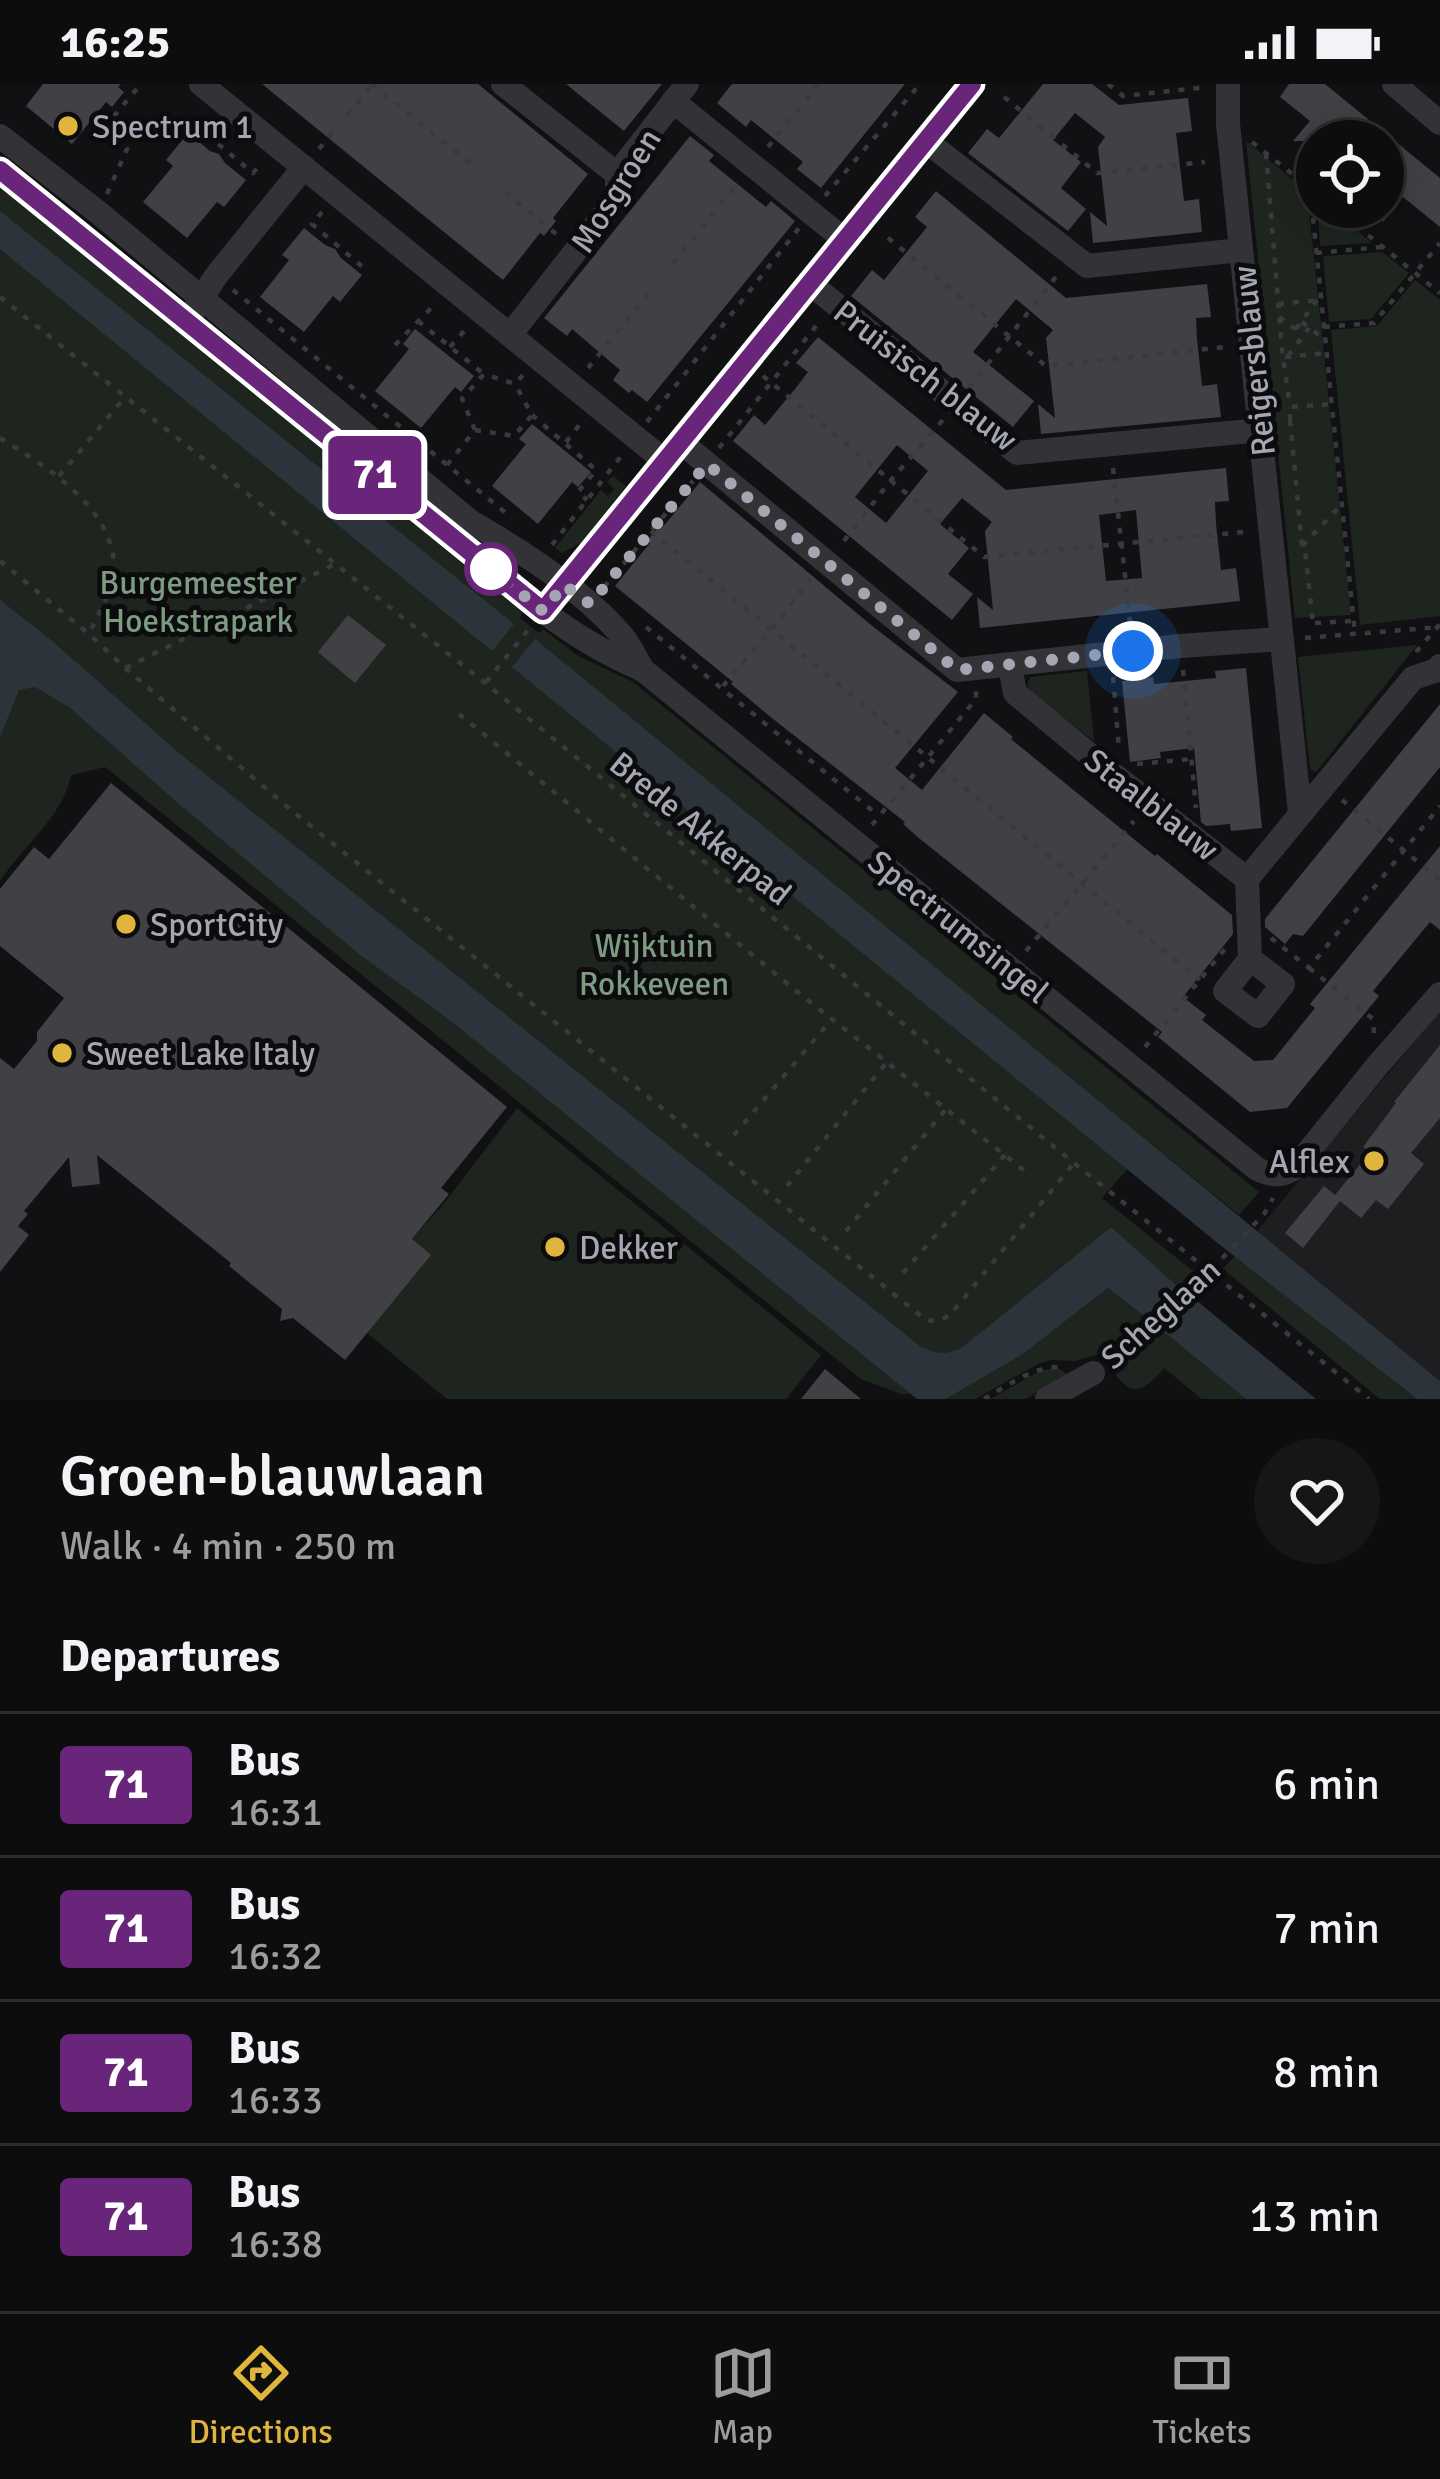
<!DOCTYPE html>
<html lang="en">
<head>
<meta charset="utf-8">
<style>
  :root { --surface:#0d0d0e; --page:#161617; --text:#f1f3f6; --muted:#9a9c9e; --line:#2d2d2e; --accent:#dfb53d }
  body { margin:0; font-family:Signika,sans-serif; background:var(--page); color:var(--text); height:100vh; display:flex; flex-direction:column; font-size:45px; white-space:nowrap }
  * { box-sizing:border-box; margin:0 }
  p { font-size:39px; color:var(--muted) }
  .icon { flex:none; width:66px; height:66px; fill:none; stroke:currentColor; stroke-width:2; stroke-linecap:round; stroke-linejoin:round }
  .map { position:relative; height:1315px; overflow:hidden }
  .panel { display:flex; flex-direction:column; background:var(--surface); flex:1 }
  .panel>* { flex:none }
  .badge { padding:0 24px; border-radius:9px; font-size:42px; line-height:78px }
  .fabs { position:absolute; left:1296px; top:36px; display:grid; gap:24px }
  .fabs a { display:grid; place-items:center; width:108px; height:108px; border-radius:50%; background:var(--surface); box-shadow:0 6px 30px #0003,0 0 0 3px var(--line); font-size:60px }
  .you { position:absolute; width:60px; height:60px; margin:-30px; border:9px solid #fff; border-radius:50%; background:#1a73e8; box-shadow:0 0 0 18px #1a73e833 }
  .map>.badge { position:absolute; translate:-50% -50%; box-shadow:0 0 0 6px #fff }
  h2 { padding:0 60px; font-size:45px; line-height:108px }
  .round { display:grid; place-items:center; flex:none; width:126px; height:126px; border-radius:63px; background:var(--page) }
  .headline { display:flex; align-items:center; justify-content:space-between; height:204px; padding:0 60px }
  h1 { font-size:57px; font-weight:600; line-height:90px }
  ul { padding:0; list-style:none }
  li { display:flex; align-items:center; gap:36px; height:144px; padding:0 60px; border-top:3px solid var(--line) }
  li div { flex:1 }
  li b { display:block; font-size:45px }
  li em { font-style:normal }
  li .badge { min-width:132px; font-weight:700; text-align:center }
  .status { display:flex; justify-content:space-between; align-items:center; height:84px; padding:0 60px; background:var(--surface); direction:ltr }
  .status svg { height:33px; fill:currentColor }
  .menu { display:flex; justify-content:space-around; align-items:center; height:168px; border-top:3px solid var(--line); background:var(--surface); font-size:33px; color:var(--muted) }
  .menu a { display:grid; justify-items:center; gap:6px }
  .menu .current { color:var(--accent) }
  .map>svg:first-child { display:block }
  .built { fill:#1e1d1f }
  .green { fill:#1e251f }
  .water { fill:#2c333a }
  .building { fill:#414145; fill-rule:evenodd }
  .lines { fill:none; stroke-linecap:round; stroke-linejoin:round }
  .path { stroke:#393a3e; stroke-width:4.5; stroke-dasharray:6 9; stroke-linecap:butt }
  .minor { stroke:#333337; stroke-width:24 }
  .line-casing { stroke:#fff; stroke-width:27 }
  .line { stroke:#68257a; stroke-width:18 }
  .walk { stroke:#a4a7b2; stroke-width:12; stroke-dasharray:0 21.6 }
  .poi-dot { fill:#dfb53d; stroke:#0c0c0e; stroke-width:4.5 }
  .stop-dot { fill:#fff; stroke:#68257a; stroke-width:6 }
  .labels { text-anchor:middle; stroke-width:10; stroke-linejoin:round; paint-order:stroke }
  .poi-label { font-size:33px; fill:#a4a7b2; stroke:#0c0c0e; text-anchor:start }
  .street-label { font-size:33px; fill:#a4a7b2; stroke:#0c0c0e }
  .park-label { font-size:33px; fill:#7d9b81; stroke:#0c0c0e }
</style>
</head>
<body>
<div class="status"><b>16:25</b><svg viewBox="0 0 49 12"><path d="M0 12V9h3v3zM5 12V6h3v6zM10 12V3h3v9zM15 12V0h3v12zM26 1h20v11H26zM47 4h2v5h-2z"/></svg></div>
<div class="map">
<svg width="1440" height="1315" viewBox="0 0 1440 1315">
  <rect width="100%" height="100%" fill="#111113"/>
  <path class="built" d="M 1440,927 L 1440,1297 L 1257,1147 Z"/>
  <g class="green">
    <path d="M 1246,57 L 1307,107 L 1351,531 L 1295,534 Z"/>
    <path d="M 0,101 L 523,529 L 520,534 L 539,549 L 543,545 L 578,572 L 633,598 L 1259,1108 L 1239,1131 L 1150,1059 L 1102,1114 L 1194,1188 L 1178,1203 L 1110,1144 L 981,1248 L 924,1310 L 901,1310 L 861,1295 L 105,683 L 71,691 C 63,733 22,763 0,797 Z"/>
    <path d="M 1318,123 L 1327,123 L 1372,159 L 1320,162 Z"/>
    <path d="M 1382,168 L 1409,189 L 1371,235 L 1329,238 L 1323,172 Z"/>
    <path d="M 1415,196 L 1440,216 L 1440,532 L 1360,541 L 1331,246 L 1377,242 Z"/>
    <path d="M 613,392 L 626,402 L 582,458 L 562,469 L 555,464 L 601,406 L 608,412 L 614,405 L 607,398 Z"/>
    <path d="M 1417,561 L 1316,688 L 1310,685 L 1298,573 Z"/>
    <path d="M 1087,587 L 1094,657 L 1031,609 L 1027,600 L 1031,593 Z"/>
    <path d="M 517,1024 L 821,1271 L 786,1315 L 447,1315 L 367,1249 L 412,1155 L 442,1122 Z"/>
    <path d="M 1235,1172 L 1417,1315 L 1380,1315 L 1223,1185 Z"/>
    <path d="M 1108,1204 L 1145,1233 L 1102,1269 L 1075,1277 L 1051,1276 L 1038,1280 L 975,1315 L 946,1315 L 1023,1270 Z"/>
    <path d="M 1158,1243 L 1246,1315 L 1202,1315 L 1164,1284 C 1146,1305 1133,1315 1116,1291 L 1120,1274 Z"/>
    <path d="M 1051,1285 L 1060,1285 L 1067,1290 L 1026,1315 L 990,1315 L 1041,1286 Z"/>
  </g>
  <g class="water">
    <path d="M 0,127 L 514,540 L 492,567 L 0,165 Z"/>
    <path d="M 0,516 L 51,556 L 179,669 L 921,1263 C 936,1270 945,1271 960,1265 L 1111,1143 L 1178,1203 L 1145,1233 L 1108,1204 L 1023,1270 L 946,1315 L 917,1315 L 451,937 L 359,870 L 179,720 L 69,623 L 35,603 L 19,606 L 0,653 Z"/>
    <path d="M 535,555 L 1440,1297 L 1440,1315 L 1417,1315 L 1220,1161 L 512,583 Z"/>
    <path d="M 1191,1212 L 1316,1315 L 1246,1315 L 1158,1243 Z"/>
  </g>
  <g class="building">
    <path d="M 43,0 L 121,0 L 118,3 L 124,8 L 112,23 L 106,18 L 72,60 L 26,22 Z"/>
    <path d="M 262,0 L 478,0 L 588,90 L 553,134 L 556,137 L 544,152 L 540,149 L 503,196 Z"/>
    <path d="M 566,0 L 662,0 L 624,47 Z"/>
    <path d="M 732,0 L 905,0 L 821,104 L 797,85 L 803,78 L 751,36 L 746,43 L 717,19 Z"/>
    <path d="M 1043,0 L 1092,0 L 1119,21 L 1188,14 L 1192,47 L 1176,49 L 1184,117 L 1199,115 L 1202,148 L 1093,159 L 1090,128 L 1107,142 L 1098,63 L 1105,53 L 1075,29 L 1053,56 L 1081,78 L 1061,104 L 1086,125 L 1068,147 L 968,69 L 987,45 L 999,54 Z"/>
    <path d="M 1289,0 L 1325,0 L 1440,94 L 1440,143 L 1403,113 L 1383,138 L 1383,57 L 1293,57 L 1310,37 L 1280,13 Z"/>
    <path d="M 188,49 L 210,67 L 219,70 L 225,79 L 246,96 L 224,123 L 217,118 L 187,154 L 143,118 L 173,82 L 166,76 Z"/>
    <path d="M 690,52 L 714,71 L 709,77 L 766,123 L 771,117 L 795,137 L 647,318 L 632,306 L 629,309 L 613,296 L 620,286 L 572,245 L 567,252 L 544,234 Z"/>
    <path d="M 936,107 L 1066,214 L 1207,200 L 1211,233 L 1196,234 L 1197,255 L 1202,302 L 1217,300 L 1221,333 L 1041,350 L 1038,320 L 1055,334 L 1046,254 L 1053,246 L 1016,215 L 973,268 L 1034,317 L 1013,343 L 851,212 L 872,186 L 884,196 L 905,170 L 927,143 L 915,133 Z"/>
    <path d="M 304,144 L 325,161 L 335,165 L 341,174 L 362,191 L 340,218 L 333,212 L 304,248 L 260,213 L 289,176 L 282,171 Z"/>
    <path d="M 415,245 L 474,292 L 461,308 L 455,303 L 421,344 L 375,307 L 409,265 L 403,260 Z"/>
    <path d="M 818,253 L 1006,406 L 1226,384 L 1229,417 L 1215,418 L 1216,440 L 1221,486 L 1236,484 L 1240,517 L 980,544 L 977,513 L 993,526 L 985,447 L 992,438 L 962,414 L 940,440 L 969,464 L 948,490 L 973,510 L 952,536 L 733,357 L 754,331 L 765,341 L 795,305 L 808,288 L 796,279 ZM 897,361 L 928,387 L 886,439 L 855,413 ZM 1136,426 L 1142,494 L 1106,497 L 1099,431 Z"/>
    <path d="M 532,340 L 591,388 L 578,403 L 572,398 L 538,440 L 492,402 L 526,360 L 519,355 Z"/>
    <path d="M 700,398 L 871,541 L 958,608 L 895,684 L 922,706 L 984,629 L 1013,653 L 1011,655 L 1141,761 L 1155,772 L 1157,770 L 1232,831 L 1233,850 L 1183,913 L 1206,931 L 1202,936 L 1254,977 L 1273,976 L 1315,924 L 1310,920 L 1440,762 L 1440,846 L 1430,838 L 1373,907 L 1379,912 L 1287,1024 L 1250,1028 L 1158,953 L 1162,948 L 920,755 L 903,740 L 905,738 L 773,635 L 731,600 L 733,598 L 615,502 L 650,459 L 647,457 L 659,442 L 662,444 Z"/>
    <path d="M 348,531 L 386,561 L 355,599 L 318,568 Z"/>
    <path d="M 1246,584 L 1262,744 L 1231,747 L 1230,740 L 1206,742 L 1201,738 L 1194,664 L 1160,668 L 1161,674 L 1130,678 L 1122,597 L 1153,593 L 1154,600 L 1216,594 L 1215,587 Z"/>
    <path d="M 1440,620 L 1440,683 L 1303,852 L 1293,850 L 1285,860 L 1265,843 L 1265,835 Z"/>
    <path d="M 111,699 L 507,1023 L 441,1104 L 449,1110 L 412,1155 L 431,1171 L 345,1276 L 293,1234 L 280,1237 L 282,1225 L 229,1182 L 231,1179 L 97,1071 L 100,1100 L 72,1103 L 69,1073 L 24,1127 L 28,1130 L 18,1142 L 29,1151 L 0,1188 L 0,974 L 14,985 L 37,957 L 37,948 L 64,914 L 0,862 L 0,805 L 34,763 L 49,775 Z"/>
    <path d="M 1440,961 L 1440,1034 L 1411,1069 L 1424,1080 L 1388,1125 L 1376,1116 L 1361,1134 L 1340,1117 L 1303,1164 L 1285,1149 L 1324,1102 L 1335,1111 L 1370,1068 L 1363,1063 L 1396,1019 L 1394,1018 Z"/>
    <path d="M 825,1285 L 861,1315 L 801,1315 Z"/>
  </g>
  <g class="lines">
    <g class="path">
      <path d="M 372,0 L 476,84"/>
      <path d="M 1108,0 L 1123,12 L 1208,3"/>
      <path d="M 1004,13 L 1097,89 L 1205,78"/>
      <path d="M 347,31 L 373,0"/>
      <path d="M 195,41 L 253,89 L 261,79"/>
      <path d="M 1252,58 L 1317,110"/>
      <path d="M 768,63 L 819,0"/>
      <path d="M 319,65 L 333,48"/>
      <path d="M 1266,69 L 1282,266 L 1290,323"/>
      <path d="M 1310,104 L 1355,550"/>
      <path d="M 505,108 L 561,154"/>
      <path d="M 107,110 L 127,65 L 108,39 L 141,0"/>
      <path d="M 825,112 L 920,0"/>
      <path d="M 1333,123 L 1440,209"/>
      <path d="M 322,128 L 312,140 L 365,185"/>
      <path d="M 888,154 L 1046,282 L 1225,263"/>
      <path d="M 1316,169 L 1382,163"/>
      <path d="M 673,179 L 738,99"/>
      <path d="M 233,206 L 512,434"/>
      <path d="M 0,213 L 485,599 L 1074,1079 L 1369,1315"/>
      <path d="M 1278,220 L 1320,216"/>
      <path d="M 1279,233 L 1303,251"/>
      <path d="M 418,237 L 484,290"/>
      <path d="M 1302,238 L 1325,256"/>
      <path d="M 1324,243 L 1374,239 L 1440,159"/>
      <path d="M 1296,245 L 1317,216"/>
      <path d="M 395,261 L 437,218"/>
      <path d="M 450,263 L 466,245"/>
      <path d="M 1288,272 L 1309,244"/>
      <path d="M 1285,273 L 1327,269"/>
      <path d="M 588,284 L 652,205"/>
      <path d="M 763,292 L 984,473 L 1243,448"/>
      <path d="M 969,304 L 1058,190"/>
      <path d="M 532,331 L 596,386 L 578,408 L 587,416"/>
      <path d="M 1290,336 L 1302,462 L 1305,466 L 1313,539"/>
      <path d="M 1290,336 L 1290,323 L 1332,320"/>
      <path d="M 647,338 L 799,144"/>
      <path d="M 475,346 L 514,352 L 532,331 L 515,300"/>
      <path d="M 0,354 C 47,383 118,426 114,490 C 113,505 96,534 89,550"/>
      <path d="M 566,358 L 581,339"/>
      <path d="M 719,364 L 820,237"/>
      <path d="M 447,381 L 475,346 L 462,315 L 484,290 L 515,300 L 523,291"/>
      <path d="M 1113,384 L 1131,546"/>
      <path d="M 59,392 L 125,313"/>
      <path d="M 651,447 L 1200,896"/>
      <path d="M 844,457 L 891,396 L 943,336"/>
      <path d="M 552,461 L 622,371"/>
      <path d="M 1302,462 L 1342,420"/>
      <path d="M 0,477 L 89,550 L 125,584 L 335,480"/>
      <path d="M 604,503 L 693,397"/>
      <path d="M 1315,539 L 1352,537"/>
      <path d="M 646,543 L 879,732"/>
      <path d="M 1305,554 L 1440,543"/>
      <path d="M 1416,568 L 1440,540"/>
      <path d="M 125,584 L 291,726 L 926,1236 L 938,1237 L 950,1231 L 1074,1079"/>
      <path d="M 1183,586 L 1196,724"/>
      <path d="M 1113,593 L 1119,665"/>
      <path d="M 486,598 L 528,546"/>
      <path d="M 723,602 L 771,546 L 810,495"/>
      <path d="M 459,630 L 795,906 L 1030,1091"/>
      <path d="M 1137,680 L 1192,675"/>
      <path d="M 1342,716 L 1440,796"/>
      <path d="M 872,741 L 976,615 L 976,603"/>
      <path d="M 1271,854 L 1309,884 L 1440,722"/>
      <path d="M 1026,867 L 1134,737"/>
      <path d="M 1309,884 L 1373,935 L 1374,950"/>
      <path d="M 1145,963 L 1225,865"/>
      <path d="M 734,1051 L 832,935"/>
      <path d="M 787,1102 L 887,978"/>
      <path d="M 846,1147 L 946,1025"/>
      <path d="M 903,1189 L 1005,1071"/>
      <path d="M 1112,1276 L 1211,1186 L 1264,1130 L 1273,1114"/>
      <path d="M 984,1315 C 1007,1302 1030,1284 1058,1283"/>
    </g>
    <g class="minor">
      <path d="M 201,0 L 666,378"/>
      <path d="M 503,0 L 617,90"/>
      <path d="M 1228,0 L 1228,40 L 1300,729"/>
      <path d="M 1394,0 L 1440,39"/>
      <path d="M 673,17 L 846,157"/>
      <path d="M 0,52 L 99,129 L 471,438 C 522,467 585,507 623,553 C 631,563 636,575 643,586"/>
      <path d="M 926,57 L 1087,182 L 1241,166"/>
      <path d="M 0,86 L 543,527 C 574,551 606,570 643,586 L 1257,1085 C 1272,1092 1282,1093 1296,1083 L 1377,982 L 1440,910"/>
      <path d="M 811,200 L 1017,369 L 1261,346"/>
      <path d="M 194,226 L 216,192 L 304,83"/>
      <path d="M 510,251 L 617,114 L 617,90 L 687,0"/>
      <path d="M 682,359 L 957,586 L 1180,562 L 1281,555"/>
      <path d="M 556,512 L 972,0"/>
      <path d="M 1010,582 L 1015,609 L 1114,691 L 1247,795"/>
      <path d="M 1247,795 L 1413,594 L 1437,586 L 1440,582"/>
      <path d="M 1247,795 L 1250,875 L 1225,907 L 1258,932 L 1283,900 L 1250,875"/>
      <path d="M 1047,1315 L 1093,1289"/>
    </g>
  </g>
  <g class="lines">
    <defs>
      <path id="line" d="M 0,86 L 543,527 L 972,0"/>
    </defs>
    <use href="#line" class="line-casing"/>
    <use href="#line" class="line"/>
    <path class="walk" d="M 491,485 L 543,527 L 564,501 L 590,520 L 707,380 L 957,586 L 1133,567"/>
  </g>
  <g class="poi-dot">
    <circle cx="68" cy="42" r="12"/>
    <circle cx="126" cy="840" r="12"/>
    <circle cx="62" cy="969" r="12"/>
    <circle cx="1374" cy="1077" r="12"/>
    <circle cx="555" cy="1163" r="12"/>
  </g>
  <circle class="stop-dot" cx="491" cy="485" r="24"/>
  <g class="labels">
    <g class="poi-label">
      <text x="92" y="54">Spectrum 1</text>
      <text x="150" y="852">SportCity</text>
      <text x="86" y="981">Sweet Lake Italy</text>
      <text x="1350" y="1089" text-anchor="end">Alflex</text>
      <text x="579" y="1175">Dekker</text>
    </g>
    <g class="street-label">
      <text transform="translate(615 106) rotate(-58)" y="12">Mosgroen</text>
      <text transform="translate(1253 277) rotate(-96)" y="12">Reigersblauw</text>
      <text transform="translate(926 291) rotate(38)" y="12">Pruisisch blauw</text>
      <text transform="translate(1152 720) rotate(38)" y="12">Staalblauw</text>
      <text transform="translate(701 744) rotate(39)" y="12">Brede Akkerpad</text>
      <text transform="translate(959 842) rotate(39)" y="12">Spectrumsingel</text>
      <text transform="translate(1160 1229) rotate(-42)" y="12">Scheglaan</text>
    </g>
    <g class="park-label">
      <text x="198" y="510">Burgemeester<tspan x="198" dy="38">Hoekstrapark</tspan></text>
      <text x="654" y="873">Wijktuin<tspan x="654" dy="38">Rokkeveen</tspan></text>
    </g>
  </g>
</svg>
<div class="fabs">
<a><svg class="icon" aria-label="locate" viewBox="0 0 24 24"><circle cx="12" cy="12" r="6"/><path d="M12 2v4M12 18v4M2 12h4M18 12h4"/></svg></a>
</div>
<div class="you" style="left:1133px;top:567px"></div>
<b class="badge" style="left:375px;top:391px;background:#68257a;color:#fff">71</b>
</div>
<section class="panel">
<div class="headline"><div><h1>Groen-blauwlaan</h1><p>Walk · 4 min · 250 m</p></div><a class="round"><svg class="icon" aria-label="heart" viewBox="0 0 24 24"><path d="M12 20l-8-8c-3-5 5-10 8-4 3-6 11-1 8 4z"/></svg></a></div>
<h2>Departures</h2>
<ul>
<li><span class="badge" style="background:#68257a;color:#fff">71</span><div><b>Bus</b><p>16:31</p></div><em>6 min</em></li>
<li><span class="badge" style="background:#68257a;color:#fff">71</span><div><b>Bus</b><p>16:32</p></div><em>7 min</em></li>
<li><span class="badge" style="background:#68257a;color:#fff">71</span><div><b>Bus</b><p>16:33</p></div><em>8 min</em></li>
<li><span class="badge" style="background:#68257a;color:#fff">71</span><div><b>Bus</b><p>16:38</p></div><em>13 min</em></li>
</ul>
</section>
<nav class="menu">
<a class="current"><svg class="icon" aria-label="directions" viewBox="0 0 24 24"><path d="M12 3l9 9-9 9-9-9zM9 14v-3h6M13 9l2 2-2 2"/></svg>Directions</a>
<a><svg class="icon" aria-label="map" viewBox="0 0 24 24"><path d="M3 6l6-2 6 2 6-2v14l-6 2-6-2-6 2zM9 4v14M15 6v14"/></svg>Map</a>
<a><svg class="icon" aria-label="tickets" viewBox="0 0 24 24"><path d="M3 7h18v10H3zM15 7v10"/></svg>Tickets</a>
</nav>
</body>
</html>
